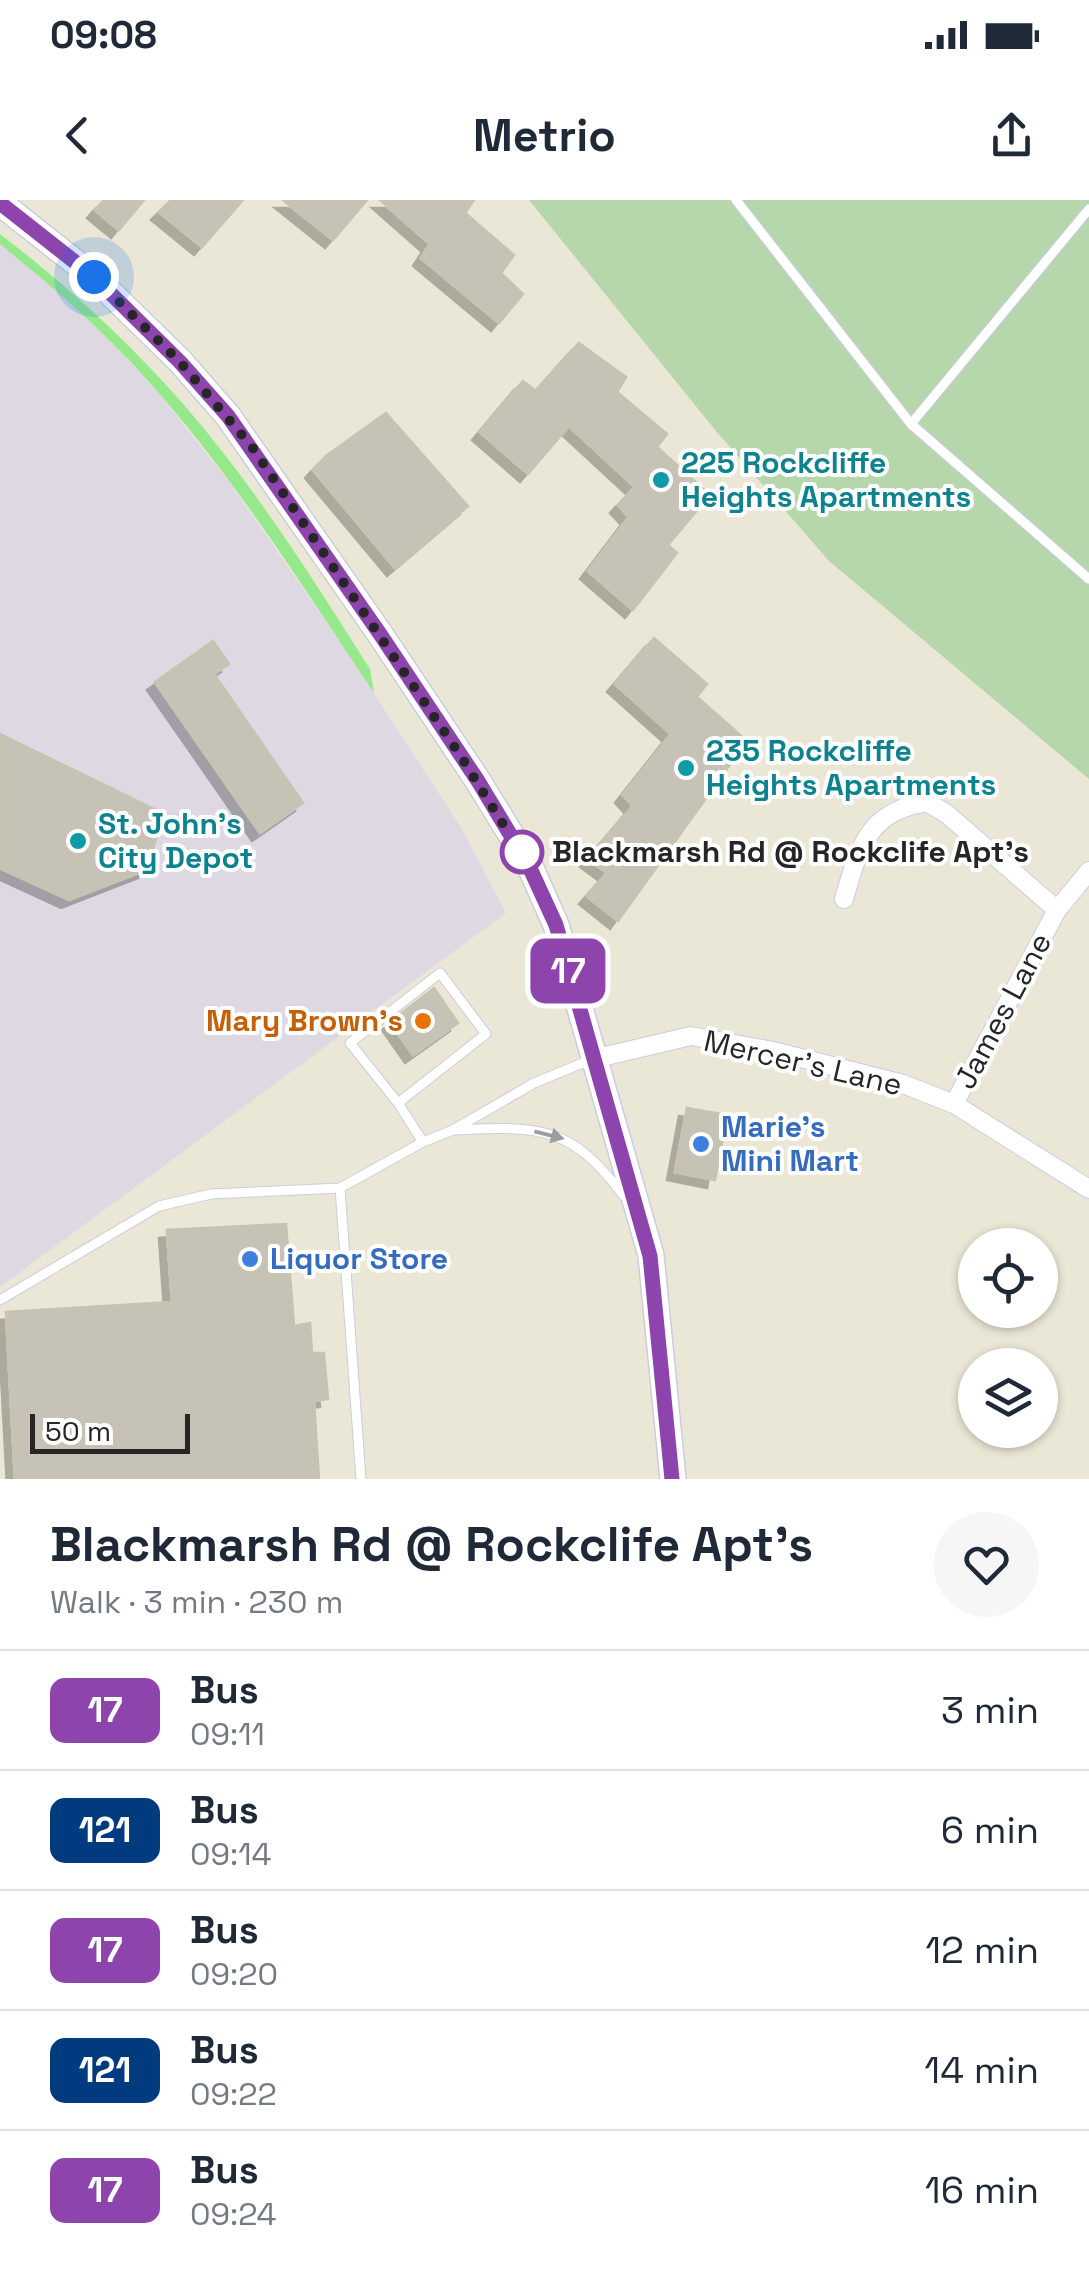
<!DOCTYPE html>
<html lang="en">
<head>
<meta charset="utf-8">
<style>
  :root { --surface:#fff; --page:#f6f6f7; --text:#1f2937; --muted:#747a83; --line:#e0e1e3 }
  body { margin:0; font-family:"Space Grotesk",sans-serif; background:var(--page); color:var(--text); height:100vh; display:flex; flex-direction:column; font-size:38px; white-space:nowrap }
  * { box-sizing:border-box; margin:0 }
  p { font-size:32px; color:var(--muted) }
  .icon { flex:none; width:55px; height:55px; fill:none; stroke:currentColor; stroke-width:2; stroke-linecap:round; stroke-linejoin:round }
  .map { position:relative; height:1279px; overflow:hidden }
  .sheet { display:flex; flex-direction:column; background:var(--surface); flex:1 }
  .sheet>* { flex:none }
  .badge { padding:0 20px; border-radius:15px; font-size:35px; line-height:65px }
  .tools { position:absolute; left:958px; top:1028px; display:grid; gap:20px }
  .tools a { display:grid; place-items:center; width:100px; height:100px; border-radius:50%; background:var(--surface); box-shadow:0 2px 8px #0004; font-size:50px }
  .scale { position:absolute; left:30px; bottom:25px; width:160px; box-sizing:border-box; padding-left:10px; border:5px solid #262626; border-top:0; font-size:28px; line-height:35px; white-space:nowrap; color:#262626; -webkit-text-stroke:8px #fff; paint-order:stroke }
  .you { position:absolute; width:50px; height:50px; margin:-25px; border:8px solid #fff; border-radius:50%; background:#1a73e8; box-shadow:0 0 0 15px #1a73e833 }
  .map>.badge { position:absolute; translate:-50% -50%; box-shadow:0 0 0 5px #fff }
  .round { display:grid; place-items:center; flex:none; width:105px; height:105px; border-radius:52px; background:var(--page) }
  .summary { display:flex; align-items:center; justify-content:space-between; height:170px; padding:0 50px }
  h1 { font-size:48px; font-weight:700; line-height:75px }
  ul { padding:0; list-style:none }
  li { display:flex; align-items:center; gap:30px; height:120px; padding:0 50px; border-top:2px solid var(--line) }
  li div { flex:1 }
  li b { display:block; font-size:38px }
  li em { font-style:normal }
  li .badge { min-width:110px; font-weight:700; text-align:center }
  .status { display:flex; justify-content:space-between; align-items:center; height:70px; padding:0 50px; background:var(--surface); direction:ltr }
  .status svg { height:28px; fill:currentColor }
  header { display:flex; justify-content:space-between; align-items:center; height:130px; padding:0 50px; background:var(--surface); font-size:45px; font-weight:700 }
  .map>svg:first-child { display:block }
  .industrial { fill:#ddd8e2 }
  .green { fill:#95e98b }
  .cemetery { fill:#b6d7ab }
  .building { fill:#c6c3b6; stroke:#c6c4b0; stroke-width:2.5; filter:url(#shadow) }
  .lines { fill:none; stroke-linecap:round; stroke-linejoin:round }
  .lane-casing { stroke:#cccbe2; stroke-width:11 }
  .street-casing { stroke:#cccbe2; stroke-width:20 }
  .secondary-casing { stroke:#cccbe2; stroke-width:28 }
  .lane { stroke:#fff; stroke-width:9 }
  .street { stroke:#fff; stroke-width:18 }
  .secondary { stroke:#fff; stroke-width:25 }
  .oneway { fill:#9d9d9d }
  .line-casing { stroke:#fff; stroke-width:22 }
  .line { stroke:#8e44ad; stroke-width:15 }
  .walk { stroke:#262626; stroke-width:10; stroke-dasharray:0 18 }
  .culture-dot { fill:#0f9aa8; stroke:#fff; stroke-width:4 }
  .stop-dot { fill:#fff; stroke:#8e44ad; stroke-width:5 }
  .food-dot { fill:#e8710a; stroke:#fff; stroke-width:4 }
  .shop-dot { fill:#3f7fe0; stroke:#fff; stroke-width:4 }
  .labels { text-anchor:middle; stroke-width:8; stroke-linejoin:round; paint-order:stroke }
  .culture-label { font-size:30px; font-weight:bold; fill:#0d838f; stroke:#fff; text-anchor:start }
  .stop-label { font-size:30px; font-weight:bold; fill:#262626; stroke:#fff; text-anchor:start }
  .street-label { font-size:30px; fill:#262626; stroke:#fff }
  .food-label { font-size:30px; font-weight:bold; fill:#c56008; stroke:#fff; text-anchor:end }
  .shop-label { font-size:30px; font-weight:bold; fill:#366cbe; stroke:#fff; text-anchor:start }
</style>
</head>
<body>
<div class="status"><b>09:08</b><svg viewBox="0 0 49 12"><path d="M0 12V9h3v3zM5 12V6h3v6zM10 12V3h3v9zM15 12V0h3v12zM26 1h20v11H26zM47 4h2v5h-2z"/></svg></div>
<header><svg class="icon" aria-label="back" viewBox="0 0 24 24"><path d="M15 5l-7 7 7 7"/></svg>Metrio<svg class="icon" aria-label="share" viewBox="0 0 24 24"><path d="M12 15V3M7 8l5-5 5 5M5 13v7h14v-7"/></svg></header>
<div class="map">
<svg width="1089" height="1279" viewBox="0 0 1089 1279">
  <defs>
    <filter id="shadow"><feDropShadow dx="-8" dy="8" stdDeviation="0" flood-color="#0004"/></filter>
  </defs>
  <rect width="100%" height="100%" fill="#ebe7d6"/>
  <path class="industrial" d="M 0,44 L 84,112 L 161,196 L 230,283 L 351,458 L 460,626 L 506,713 L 0,1087 Z"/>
  <path class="green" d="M 0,34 C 67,85 129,142 185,206 C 255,287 313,379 370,469 L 374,493 C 294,374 216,247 114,145 C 79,109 39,76 0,44 Z"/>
  <path class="cemetery" d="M 529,0 L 1089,0 L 1089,579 L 829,361 L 716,231 Z"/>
  <g class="building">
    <path d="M 104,0 L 144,0 L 119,30 L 95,10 Z"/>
    <path d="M 171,0 L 243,0 L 202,47 L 159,12 Z"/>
    <path d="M 283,0 L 367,0 L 333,40 Z"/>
    <path d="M 380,0 L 474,0 L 465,13 L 514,55 L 501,73 L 523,94 L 499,123 L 421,58 L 430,44 Z"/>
    <path d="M 579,143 L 626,177 L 617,192 L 667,234 L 657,247 L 710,295 L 668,345 L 677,353 L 633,410 L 588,371 L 629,317 L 618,305 L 635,287 L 569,226 L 528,274 L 480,232 L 523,181 L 536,191 Z"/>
    <path d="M 386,213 L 468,306 L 395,368 L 313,270 L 326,256 Z"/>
    <path d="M 654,438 L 707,484 L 697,497 L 747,541 L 618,721 L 587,696 L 607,673 L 588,659 L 633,606 L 623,595 L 671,534 L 615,484 Z"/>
    <path d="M 213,441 L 229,464 L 214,474 L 303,603 L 260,633 L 155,482 Z"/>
    <path d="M 0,534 L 164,614 L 146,670 L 69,700 L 0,668 Z"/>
    <path d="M 434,788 L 458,823 L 413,855 L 390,822 Z"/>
    <path d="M 687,908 L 727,915 L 715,980 L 675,972 Z"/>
    <path d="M 286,1024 L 294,1126 L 310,1123 L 312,1153 L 324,1153 L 328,1199 L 314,1201 L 319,1279 L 15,1279 L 6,1112 L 172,1102 L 167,1030 Z"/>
  </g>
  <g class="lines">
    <defs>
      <g id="lane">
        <path d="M 736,0 L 911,224 L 1089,379"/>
        <path d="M 911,224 L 1089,9"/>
        <path d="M 398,903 L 486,834 L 440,773 L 350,843 L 398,903 L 423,942"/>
        <path d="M 456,930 C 541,926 570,925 624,996"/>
        <path d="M 340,988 L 361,1279"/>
        <path d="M 0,1100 L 159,1006 L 211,994 L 340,988 L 423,942 L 453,930 L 534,883 L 590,860"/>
      </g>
      <g id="street">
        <path d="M 844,699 C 859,646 869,611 927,602 L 947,614 L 1057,710"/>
        <path d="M 593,859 L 691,836 L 773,851 L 903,884 L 954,904 L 1089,989"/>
        <path d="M 954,904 L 1057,710 L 1089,671"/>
      </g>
      <path id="secondary" d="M 0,3 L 94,77 L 180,161 L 228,216 L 380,434 L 478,581 L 529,664 L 556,725 L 651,1055 L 673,1279"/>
    </defs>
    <use href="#lane" class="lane-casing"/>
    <use href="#street" class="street-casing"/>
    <use href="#secondary" class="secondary-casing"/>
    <use href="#lane" class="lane"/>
    <use href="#street" class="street"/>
    <use href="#secondary" class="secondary"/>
  </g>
  <defs><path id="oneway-solid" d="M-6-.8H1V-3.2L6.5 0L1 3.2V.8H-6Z" transform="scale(2.5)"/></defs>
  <use class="oneway" href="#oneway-solid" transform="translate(549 935) rotate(14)"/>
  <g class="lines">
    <defs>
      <path id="line" d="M 0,3 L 94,77 L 180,162 L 228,216 L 380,434 L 478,581 L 528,664 L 556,725 L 650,1056 L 672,1279"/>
    </defs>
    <use href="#line" class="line-casing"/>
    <use href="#line" class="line"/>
    <path class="walk" d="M 94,77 L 180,162 L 252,247 L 458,552 L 528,664 L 522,652"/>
  </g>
  <g class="culture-dot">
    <circle cx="661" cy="280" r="10"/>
    <circle cx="686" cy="568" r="10"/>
    <circle cx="78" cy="641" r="10"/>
  </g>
  <circle class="stop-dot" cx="522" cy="652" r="20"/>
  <circle class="food-dot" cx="423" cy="821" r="10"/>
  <g class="shop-dot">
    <circle cx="701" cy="944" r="10"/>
    <circle cx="250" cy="1059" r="10"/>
  </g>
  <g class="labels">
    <g class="culture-label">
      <text x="681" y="273">225 Rockcliffe<tspan x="681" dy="34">Heights Apartments</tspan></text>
      <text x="706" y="561">235 Rockcliffe<tspan x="706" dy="34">Heights Apartments</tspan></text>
      <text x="98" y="634">St. John's<tspan x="98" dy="34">City Depot</tspan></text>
    </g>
    <g class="stop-label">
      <text x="552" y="662">Blackmarsh Rd @ Rockclife Apt's</text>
    </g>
    <g class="street-label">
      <text transform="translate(1003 811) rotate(-62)" y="10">James Lane</text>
      <text transform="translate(803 863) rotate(13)" y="10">Mercer's Lane</text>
    </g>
    <g class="food-label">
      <text x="403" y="831">Mary Brown's</text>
    </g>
    <g class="shop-label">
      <text x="721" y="937">Marie's<tspan x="721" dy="34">Mini Mart</tspan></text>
      <text x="270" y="1069">Liquor Store</text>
    </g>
  </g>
</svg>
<div class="tools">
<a><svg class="icon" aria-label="locate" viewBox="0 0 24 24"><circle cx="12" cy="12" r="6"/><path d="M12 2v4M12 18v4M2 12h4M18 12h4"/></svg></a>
<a><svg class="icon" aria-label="layers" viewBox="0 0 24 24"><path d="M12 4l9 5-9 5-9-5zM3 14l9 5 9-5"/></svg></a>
</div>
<div class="scale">50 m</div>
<div class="you" style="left:94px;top:77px"></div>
<b class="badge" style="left:568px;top:771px;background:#8e44ad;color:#fff">17</b>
</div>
<section class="sheet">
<div class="summary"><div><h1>Blackmarsh Rd @ Rockclife Apt's</h1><p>Walk · 3 min · 230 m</p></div><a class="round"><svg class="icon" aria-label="heart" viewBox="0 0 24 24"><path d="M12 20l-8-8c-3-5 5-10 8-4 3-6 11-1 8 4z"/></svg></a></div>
<ul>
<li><span class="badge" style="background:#8e44ad;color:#fff">17</span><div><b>Bus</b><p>09:11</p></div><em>3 min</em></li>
<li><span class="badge" style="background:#003b80;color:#fff">121</span><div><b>Bus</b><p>09:14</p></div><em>6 min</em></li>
<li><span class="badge" style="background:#8e44ad;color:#fff">17</span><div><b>Bus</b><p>09:20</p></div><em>12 min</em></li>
<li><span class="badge" style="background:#003b80;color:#fff">121</span><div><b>Bus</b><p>09:22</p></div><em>14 min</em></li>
<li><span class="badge" style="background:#8e44ad;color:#fff">17</span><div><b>Bus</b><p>09:24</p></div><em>16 min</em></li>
</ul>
</section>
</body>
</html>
